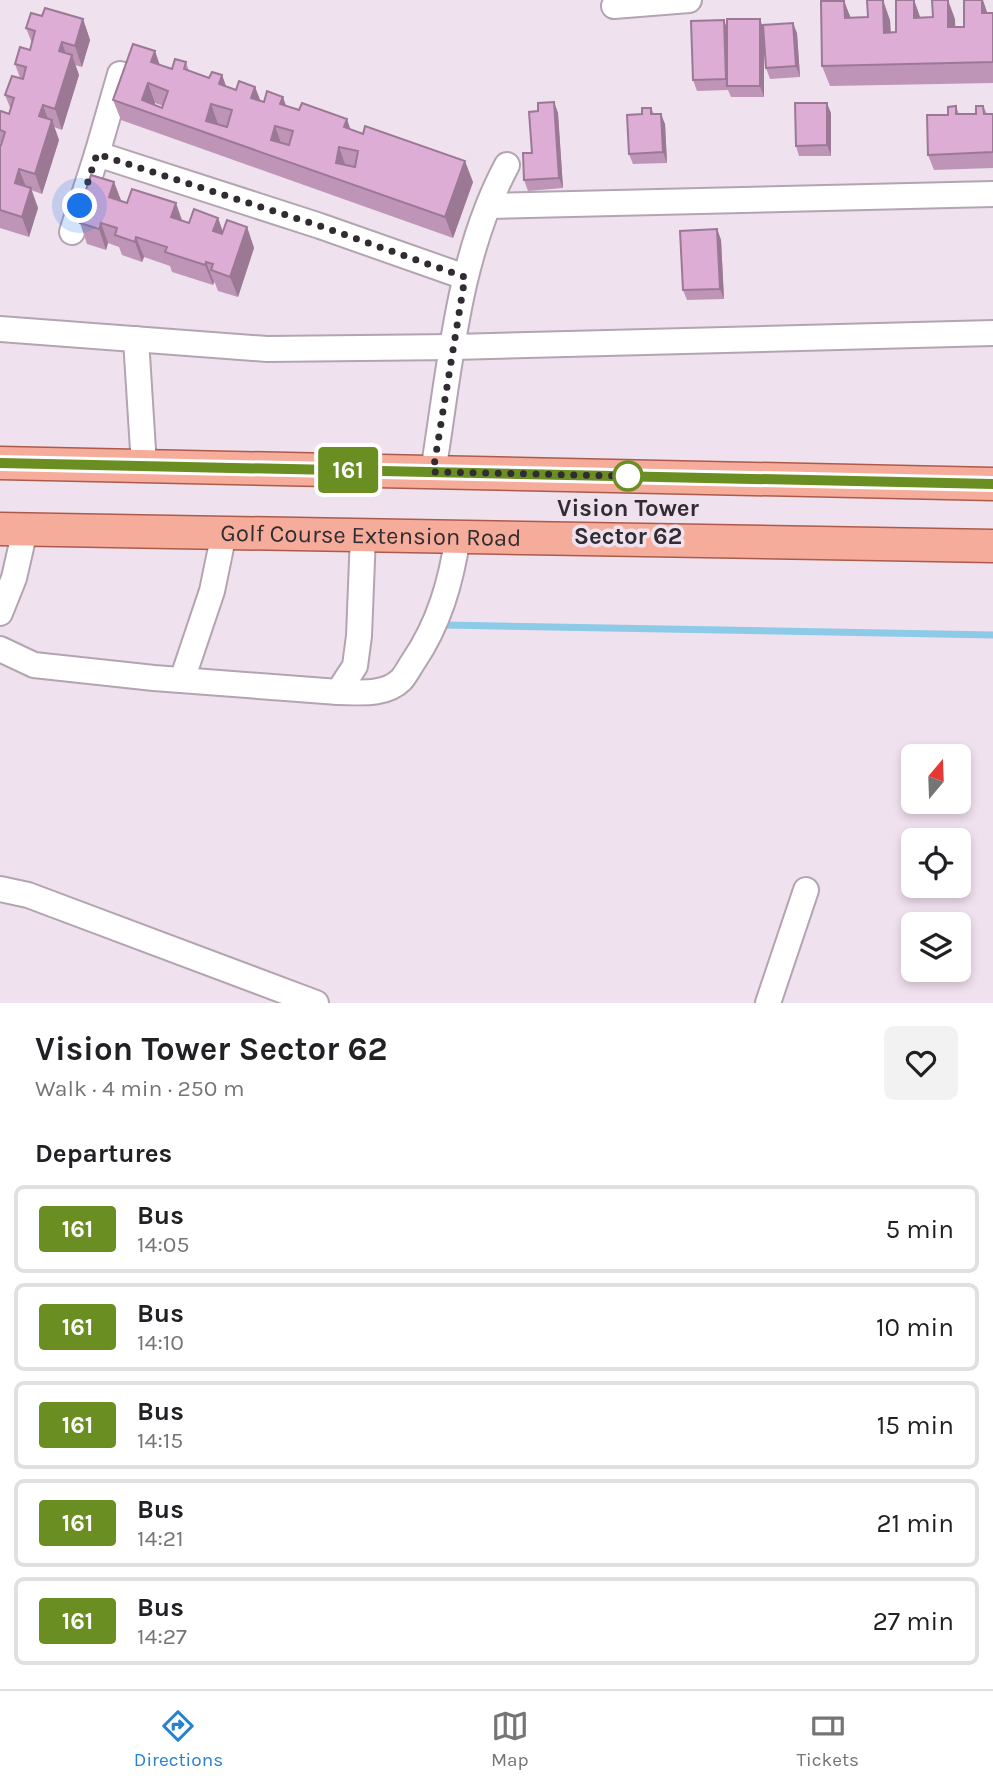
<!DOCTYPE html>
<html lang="en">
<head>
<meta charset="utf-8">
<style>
  :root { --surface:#fff; --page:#f2f2f2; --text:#202124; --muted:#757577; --line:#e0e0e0; --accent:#2682cf }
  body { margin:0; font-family:Karla,sans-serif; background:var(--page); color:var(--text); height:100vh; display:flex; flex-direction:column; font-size:26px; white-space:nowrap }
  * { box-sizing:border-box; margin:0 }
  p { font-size:23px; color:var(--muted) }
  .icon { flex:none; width:38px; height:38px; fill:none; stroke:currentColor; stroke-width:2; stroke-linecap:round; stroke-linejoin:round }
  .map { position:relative; height:1003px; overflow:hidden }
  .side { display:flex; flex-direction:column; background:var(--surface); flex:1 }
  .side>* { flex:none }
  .badge { padding:0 14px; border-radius:5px; font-size:24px; line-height:46px }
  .needle { width:46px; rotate:19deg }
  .buttons { position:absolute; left:901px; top:744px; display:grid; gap:14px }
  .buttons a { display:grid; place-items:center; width:70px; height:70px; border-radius:10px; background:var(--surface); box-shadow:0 4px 10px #0003; font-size:35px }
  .you { position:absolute; width:35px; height:35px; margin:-18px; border:5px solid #fff; border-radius:50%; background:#1a73e8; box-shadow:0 0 0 10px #1a73e833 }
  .map>.badge { position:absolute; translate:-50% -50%; box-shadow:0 0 0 4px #fff }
  h2 { padding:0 35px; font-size:26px; line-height:63px }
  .round { display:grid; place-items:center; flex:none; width:74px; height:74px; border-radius:10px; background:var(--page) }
  .overview { display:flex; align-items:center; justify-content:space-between; height:119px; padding:0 35px }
  h1 { font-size:33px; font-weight:700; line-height:52px }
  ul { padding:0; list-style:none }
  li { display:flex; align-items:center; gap:21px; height:88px; margin:0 14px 10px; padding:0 21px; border:4px solid var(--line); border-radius:10px }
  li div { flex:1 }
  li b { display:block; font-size:26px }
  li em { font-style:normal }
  li .badge { min-width:77px; font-weight:700; text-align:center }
  .menu { display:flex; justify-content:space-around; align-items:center; height:98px; border-top:2px solid var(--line); background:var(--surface); font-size:19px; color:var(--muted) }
  .menu a { display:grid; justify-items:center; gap:4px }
  .menu .active { color:var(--accent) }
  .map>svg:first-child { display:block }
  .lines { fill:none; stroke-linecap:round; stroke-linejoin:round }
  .stream { stroke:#8ccae7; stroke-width:7 }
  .minor-casing { stroke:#b2a5b1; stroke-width:28 }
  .major-casing { stroke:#ac5b4b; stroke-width:35 }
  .minor { stroke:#fff; stroke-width:24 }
  .major { stroke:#f5ac9b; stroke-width:32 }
  .wall { fill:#be95b7; fill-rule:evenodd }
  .shaded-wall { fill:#9b7995 }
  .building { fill:#ddadd5; stroke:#9b7995; stroke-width:2; fill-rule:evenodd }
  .line-casing { stroke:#fff; stroke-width:16 }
  .line { stroke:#6b8e23; stroke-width:10 }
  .walk { stroke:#312c31; stroke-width:7; stroke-dasharray:0 12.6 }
  .stop-dot { fill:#fff; stroke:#6b8e23; stroke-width:3.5 }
  .labels { text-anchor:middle; stroke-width:7; stroke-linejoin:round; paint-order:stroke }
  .stop-label { font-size:24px; font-weight:bold; fill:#312c31; stroke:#f0e1ee }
  .street-label { font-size:24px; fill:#312c31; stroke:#f0e1ee }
</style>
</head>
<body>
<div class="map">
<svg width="993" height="1003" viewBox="0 0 993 1003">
  <rect width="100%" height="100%" fill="#f0e1ee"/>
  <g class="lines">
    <path class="stream" d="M 445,625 L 993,635"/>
    <defs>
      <g id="minor">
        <path d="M 614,6 L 689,0"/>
        <path d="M 120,74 L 97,154 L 320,226 L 465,277"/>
        <path d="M 489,206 L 993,194"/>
        <path d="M 72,232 L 97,154"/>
        <path d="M 0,329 L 267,349 L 454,347 L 993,333"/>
        <path d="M 136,339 L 144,466"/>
        <path d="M 433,472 C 450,369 457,258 507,165"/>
        <path d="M 0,613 L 14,578 L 25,530"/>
        <path d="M 0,649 L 34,665 L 154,678 L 338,692 L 355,666 L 359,636 L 363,535"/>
        <path d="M 182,680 L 212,591 L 224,533"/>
        <path d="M 338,692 C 358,692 385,696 401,680 C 405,676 409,668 413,662 C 439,624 451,582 458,536"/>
        <path d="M 0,889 L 28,895 L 316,1003"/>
        <path d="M 768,1003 L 806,890"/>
      </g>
      <g id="major">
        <path d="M 0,463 L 993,484"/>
        <path id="s1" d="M 0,529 L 993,546"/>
      </g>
    </defs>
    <use href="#minor" class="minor-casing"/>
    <use href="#major" class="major-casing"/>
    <use href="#minor" class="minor"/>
    <use href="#major" class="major"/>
  </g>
  <g class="wall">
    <path d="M 914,0 L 920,17 L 955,19 L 955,27 L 964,27 L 987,13 L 993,13 L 993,83 L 830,86 L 822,66 L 844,1 L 850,17 L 868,17 L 890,20 L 891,32 L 896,32 Z"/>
    <path d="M 42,16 L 83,19 L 90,40 L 82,67 L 75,65 L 79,75 L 62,130 L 54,127 L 59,140 L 42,194 L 31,190 L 38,208 L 29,237 L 0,228 L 0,145 L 1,145 L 0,142 L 0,113 L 9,114 L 11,110 L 5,95 L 20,78 L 15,64 L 30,50 L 32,43 L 26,28 Z"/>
    <path d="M 763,28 L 797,33 L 800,77 L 770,79 L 766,68 L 764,38 L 764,97 L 731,97 L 728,90 L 697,91 L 693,80 L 727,30 Z"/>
    <path d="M 155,51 L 159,65 L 172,69 L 186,62 L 189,71 L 209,78 L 222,75 L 226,86 L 236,90 L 255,87 L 260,101 L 286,106 L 351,129 L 473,182 L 453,238 L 121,120 L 113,100 ZM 155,103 L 163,106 L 162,108 L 155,105 Z"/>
    <path d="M 554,102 L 558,113 L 563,188 L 528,191 L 524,180 L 532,153 L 538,111 Z"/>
    <path d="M 956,106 L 959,114 L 976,114 L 983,106 L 987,114 L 993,114 L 993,168 L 934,170 L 928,155 L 948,115 Z"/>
    <path d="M 651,108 L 654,114 L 665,124 L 667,163 L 633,164 L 629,154 L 642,114 Z"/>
    <path d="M 831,113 L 831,156 L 799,156 L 796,146 Z"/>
    <path d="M 114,182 L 121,201 L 189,223 L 218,218 L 223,232 L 247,227 L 254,248 L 238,297 L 218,291 L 215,283 L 214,282 L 213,285 L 172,272 L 170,266 L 144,257 L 142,262 L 122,255 L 119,247 L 108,243 L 106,250 L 87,244 L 80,223 L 81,221 L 78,213 Z"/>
    <path d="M 717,229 L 721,240 L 724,299 L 687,300 L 683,290 Z"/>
  </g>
  <g class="shaded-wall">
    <path d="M 883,0 L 890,20 L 891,53 L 884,33 Z"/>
    <path d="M 914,0 L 921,20 L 914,18 Z"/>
    <path d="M 948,0 L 955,19 L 956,48 L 948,27 Z"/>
    <path d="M 982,0 L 983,0 L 989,18 L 982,13 Z"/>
    <path d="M 844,1 L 852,21 L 845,18 Z"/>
    <path d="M 83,19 L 90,40 L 82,67 L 75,46 Z"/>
    <path d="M 760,19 L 764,30 L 764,97 L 760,86 Z"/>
    <path d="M 724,20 L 728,31 L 728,86 L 726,79 Z"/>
    <path d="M 793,23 L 797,33 L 800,77 L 796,66 Z"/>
    <path d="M 62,42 L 69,63 L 59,51 Z"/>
    <path d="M 155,51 L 162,71 L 151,62 Z"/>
    <path d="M 72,55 L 79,75 L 62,130 L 55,109 Z"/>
    <path d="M 222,75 L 229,95 L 219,84 Z"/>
    <path d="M 148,83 L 155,103 L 151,113 L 142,100 Z"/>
    <path d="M 255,87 L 263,107 L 251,98 Z"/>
    <path d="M 283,97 L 290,117 L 280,104 Z"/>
    <path d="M 554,102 L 558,113 L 563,188 L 559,178 Z"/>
    <path d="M 827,103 L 831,113 L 831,156 L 827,145 Z"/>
    <path d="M 211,104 L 218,124 L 215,136 L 206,121 Z"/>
    <path d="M 43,105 L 50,125 L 52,120 L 59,140 L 42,194 L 35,174 L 39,116 Z"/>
    <path d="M 661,114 L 665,124 L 667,163 L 663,152 Z"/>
    <path d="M 347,119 L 354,140 L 344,127 Z"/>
    <path d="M 275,126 L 282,146 L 271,140 Z"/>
    <path d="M 339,147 L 346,167 L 336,163 Z"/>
    <path d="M 465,161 L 473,182 L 453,238 L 445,217 Z"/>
    <path d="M 19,169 L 27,189 L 15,183 Z"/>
    <path d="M 114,182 L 122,203 L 109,197 Z"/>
    <path d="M 31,188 L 38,208 L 29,237 L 22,217 Z"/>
    <path d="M 176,203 L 183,223 L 171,217 Z"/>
    <path d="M 218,218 L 225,238 L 213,231 Z"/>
    <path d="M 101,223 L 108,243 L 106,250 L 99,229 Z"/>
    <path d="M 247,227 L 254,248 L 238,297 L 230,277 Z"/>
    <path d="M 717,229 L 721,240 L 724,299 L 720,289 Z"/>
    <path d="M 136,237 L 144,257 L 142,262 L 135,242 Z"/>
    <path d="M 206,262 L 214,282 L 213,285 L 205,265 Z"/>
  </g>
  <g class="building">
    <path d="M 867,0 L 883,0 L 884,33 L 896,32 L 896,0 L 914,0 L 914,18 L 933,17 L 932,0 L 948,0 L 948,27 L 964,27 L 964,0 L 982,0 L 982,13 L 993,13 L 993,62 L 822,66 L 821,1 L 844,1 L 845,18 L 868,17 Z"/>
    <path d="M 45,8 L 83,19 L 75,46 L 62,42 L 59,51 L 72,55 L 55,109 L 43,105 L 39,116 L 52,120 L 35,174 L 19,169 L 15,183 L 31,188 L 22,217 L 0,210 L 0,145 L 1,145 L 5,132 L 0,130 L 0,113 L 1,111 L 9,114 L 14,98 L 5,95 L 12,76 L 23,79 L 26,67 L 15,64 L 20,47 L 30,50 L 35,31 L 26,28 L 31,13 L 42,16 Z"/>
    <rect x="727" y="19" width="33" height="67"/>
    <path d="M 724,20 L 726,79 L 693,80 L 691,21 Z"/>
    <path d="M 793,23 L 796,66 L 766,68 L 763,25 Z"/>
    <path d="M 133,44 L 155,51 L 151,62 L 172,69 L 175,59 L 186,62 L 184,69 L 209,78 L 212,72 L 222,75 L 219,84 L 236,90 L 239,81 L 255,87 L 251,98 L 264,102 L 267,91 L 283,97 L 280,104 L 299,110 L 302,103 L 347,119 L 344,127 L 363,134 L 365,126 L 465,161 L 445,217 L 113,100 ZM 148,83 L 168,91 L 162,108 L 142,100 ZM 211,104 L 232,110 L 227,127 L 206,121 ZM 275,126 L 293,131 L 289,145 L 271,140 ZM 339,147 L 358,151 L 355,167 L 336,163 Z"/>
    <path d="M 554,102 L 559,178 L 524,180 L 523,153 L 532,153 L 529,112 L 538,111 L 538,103 Z"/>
    <path d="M 795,103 L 827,103 L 827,145 L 796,146 Z"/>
    <path d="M 956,106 L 956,114 L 976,114 L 976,106 L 983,106 L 984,114 L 993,114 L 993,152 L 928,155 L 927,115 L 948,115 L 948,107 Z"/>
    <path d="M 642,108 L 651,108 L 651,114 L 661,114 L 663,152 L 629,154 L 627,115 L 642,114 Z"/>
    <path d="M 91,175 L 114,182 L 109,197 L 127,203 L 132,189 L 176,203 L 171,217 L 189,223 L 194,209 L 218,218 L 213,231 L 222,234 L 227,220 L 247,227 L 230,277 L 211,270 L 213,264 L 206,262 L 205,265 L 165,252 L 167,247 L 136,237 L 135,242 L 115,235 L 117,228 L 101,223 L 99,229 L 80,223 L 83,215 L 78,213 Z"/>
    <path d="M 717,229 L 720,289 L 683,290 L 680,231 Z"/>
  </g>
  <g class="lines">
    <defs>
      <path id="line" d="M 0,463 L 993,484"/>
    </defs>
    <use href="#line" class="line-casing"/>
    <use href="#line" class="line"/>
    <path class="walk" d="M 80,206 L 97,154 L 320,226 L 465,277 L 433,472 L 628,476"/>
  </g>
  <circle class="stop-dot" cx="628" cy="476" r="14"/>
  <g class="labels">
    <g class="stop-label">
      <text x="628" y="516">Vision Tower<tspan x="628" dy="28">Sector 62</tspan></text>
    </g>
    <g class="street-label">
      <text dy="8" stroke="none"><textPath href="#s1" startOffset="371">Golf Course Extension Road</textPath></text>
    </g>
  </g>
</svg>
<div class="buttons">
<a><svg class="needle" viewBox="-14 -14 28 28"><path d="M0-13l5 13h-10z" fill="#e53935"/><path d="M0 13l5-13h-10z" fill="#757577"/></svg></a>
<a><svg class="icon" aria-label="locate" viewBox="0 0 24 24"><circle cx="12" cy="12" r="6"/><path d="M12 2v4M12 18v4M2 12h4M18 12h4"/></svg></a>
<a><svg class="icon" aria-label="layers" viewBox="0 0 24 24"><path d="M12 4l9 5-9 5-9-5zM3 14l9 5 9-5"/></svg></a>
</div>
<div class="you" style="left:80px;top:206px"></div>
<b class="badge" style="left:348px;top:470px;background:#6b8e23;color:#fff">161</b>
</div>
<section class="side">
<div class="overview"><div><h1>Vision Tower Sector 62</h1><p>Walk · 4 min · 250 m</p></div><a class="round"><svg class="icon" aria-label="heart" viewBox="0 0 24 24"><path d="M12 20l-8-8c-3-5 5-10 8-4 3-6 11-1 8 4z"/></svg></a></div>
<h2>Departures</h2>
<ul>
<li><span class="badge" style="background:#6b8e23;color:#fff">161</span><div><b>Bus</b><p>14:05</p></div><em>5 min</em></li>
<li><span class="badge" style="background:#6b8e23;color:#fff">161</span><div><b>Bus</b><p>14:10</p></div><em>10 min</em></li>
<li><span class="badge" style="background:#6b8e23;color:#fff">161</span><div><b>Bus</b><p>14:15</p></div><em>15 min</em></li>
<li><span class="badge" style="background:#6b8e23;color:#fff">161</span><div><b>Bus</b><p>14:21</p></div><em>21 min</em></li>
<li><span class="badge" style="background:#6b8e23;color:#fff">161</span><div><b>Bus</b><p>14:27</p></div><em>27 min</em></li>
</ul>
</section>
<nav class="menu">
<a class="active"><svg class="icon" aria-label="directions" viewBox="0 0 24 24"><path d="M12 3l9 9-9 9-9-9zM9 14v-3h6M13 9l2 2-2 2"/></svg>Directions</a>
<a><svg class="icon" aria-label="map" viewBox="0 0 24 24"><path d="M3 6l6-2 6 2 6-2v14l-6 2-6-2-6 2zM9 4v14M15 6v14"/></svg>Map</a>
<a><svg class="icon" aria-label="tickets" viewBox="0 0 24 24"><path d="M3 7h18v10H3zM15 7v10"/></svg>Tickets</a>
</nav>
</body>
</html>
